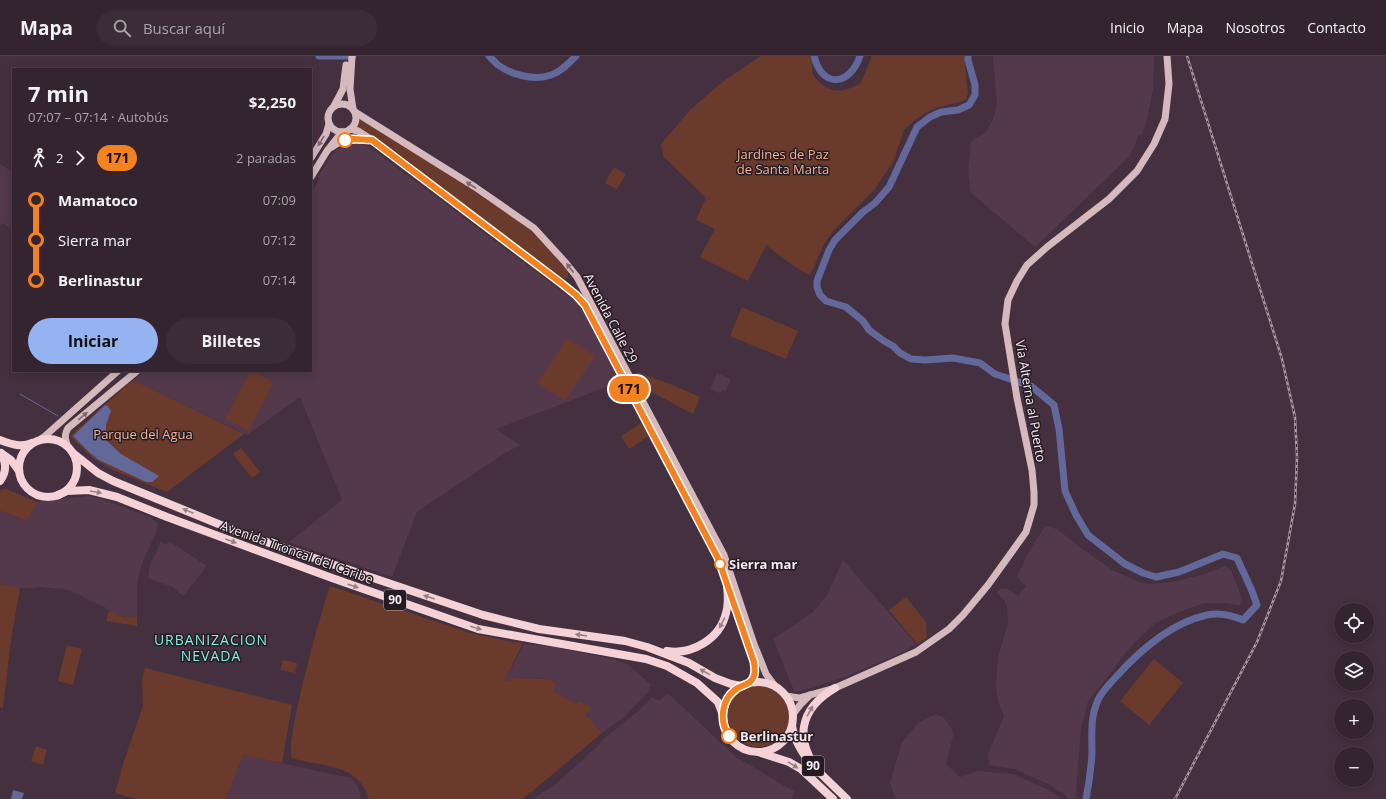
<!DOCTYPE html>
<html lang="es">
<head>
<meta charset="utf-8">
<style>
  :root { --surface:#34242f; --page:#3c2c37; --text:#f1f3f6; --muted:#a9a4aa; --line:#4e414b; --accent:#95b2f1 }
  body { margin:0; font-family:"Open Sans",sans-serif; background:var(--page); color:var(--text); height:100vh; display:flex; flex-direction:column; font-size:15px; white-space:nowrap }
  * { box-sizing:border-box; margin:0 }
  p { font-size:13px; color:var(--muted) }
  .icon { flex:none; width:22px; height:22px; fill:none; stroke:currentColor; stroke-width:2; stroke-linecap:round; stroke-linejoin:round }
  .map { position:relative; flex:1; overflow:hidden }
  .side { position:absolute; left:12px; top:12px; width:300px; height:304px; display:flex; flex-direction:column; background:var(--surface); border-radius:0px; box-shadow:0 2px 10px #0003,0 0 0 1px var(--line) }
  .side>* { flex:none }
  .badge { padding:0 8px; border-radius:13px; font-size:14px; line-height:26px }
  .buttons { position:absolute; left:1334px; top:547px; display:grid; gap:8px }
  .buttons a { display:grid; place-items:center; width:40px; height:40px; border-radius:50%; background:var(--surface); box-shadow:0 2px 10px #0003,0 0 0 1px var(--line); font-size:20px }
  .map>.badge { position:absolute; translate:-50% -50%; box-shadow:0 0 0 2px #fff }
  .legs { display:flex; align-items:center; gap:6px; height:44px; padding:0 16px; font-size:13px }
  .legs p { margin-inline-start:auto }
  .head { display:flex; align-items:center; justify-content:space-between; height:68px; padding:0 16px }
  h1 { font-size:22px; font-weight:700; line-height:30px }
  .button { display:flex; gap:8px; margin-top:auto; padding:8px 16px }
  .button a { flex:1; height:46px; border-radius:24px; background:var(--accent); color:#111; font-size:16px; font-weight:700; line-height:46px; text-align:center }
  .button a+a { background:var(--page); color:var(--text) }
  ul { padding:0 16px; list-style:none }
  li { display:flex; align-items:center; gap:14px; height:40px; font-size:15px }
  li i { display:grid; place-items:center; width:6px; height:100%; margin:0 5px; background:currentColor }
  li i::after { content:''; width:10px; height:10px; margin:-5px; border:3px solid; border-radius:50%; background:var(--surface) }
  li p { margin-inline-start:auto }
  li:first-child i { background:linear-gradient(#0000 50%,currentColor 0) }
  li:last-child i { background:linear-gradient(currentColor 50%,#0000 0) }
  header { display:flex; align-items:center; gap:24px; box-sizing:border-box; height:56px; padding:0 20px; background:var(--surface); border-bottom:1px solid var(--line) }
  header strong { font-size:19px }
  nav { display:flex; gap:22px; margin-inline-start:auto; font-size:14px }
  .search { width:280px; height:36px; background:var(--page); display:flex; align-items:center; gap:10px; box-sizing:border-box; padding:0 14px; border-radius:22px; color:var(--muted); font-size:15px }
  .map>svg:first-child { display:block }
  .built { fill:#53394b }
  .green { fill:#6a3b2c }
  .water { fill:#62689a }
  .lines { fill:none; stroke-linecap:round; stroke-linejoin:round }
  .stream { stroke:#62689a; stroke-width:1 }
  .river { stroke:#62689a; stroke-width:7 }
  .major { stroke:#d5b9bd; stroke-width:7 }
  .highway { stroke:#f4d2d7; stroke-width:8 }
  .rail-casing { stroke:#a998a4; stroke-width:2.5 }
  .rail { stroke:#251c22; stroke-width:1; stroke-dasharray:3; stroke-linecap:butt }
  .oneway { fill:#7d6a70 }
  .oneway2 { fill:#978086 }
  .line-1-casing { stroke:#fff; stroke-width:9 }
  .line-1 { stroke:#f58220; stroke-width:6 }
  .stop-1-dot { fill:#fff; stroke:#f58220; stroke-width:2 }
  .labels { text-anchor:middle; stroke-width:3; stroke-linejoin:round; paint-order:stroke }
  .shield { fill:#251c22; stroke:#b7abb3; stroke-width:1 }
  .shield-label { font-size:12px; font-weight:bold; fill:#f6e8f1 }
  .park-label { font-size:13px; fill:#f5b19a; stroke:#251c22 }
  .street-label { font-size:13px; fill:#f6e8f1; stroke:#251c22 }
  .stop-label { font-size:13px; font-weight:bold; fill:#f6e8f1; stroke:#251c22; text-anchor:start }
  .neighbourhood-label { font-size:14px; letter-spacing:1px; fill:#84ede2; stroke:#251c22 }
</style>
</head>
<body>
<header>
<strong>Mapa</strong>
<div class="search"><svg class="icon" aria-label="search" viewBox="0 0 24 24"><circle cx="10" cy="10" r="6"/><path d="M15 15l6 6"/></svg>Buscar aquí</div>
<nav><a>Inicio</a><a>Mapa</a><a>Nosotros</a><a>Contacto</a></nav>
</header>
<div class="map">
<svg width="1386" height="743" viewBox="0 0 1386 743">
  <rect width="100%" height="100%" fill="#45303f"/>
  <g class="built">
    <path d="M 993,0 L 1153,0 L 1154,1 L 1153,34 L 1147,64 L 1141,80 L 1138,79 L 1135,89 L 1129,101 L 1035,191 L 971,137 L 968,116 L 971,85 L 986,76 L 994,61 L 997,47 Z"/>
    <path d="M 352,87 L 361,88 L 370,91 L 575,245 L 580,250 L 622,325 L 496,373 L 520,389 L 507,396 L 417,456 L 392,521 L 289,486 L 342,444 L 300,341 L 247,379 L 133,324 L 144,315 L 311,315 L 311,136 L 320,123 L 318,120 L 335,95 L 346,88 Z"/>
    <path d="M 0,108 L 13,116 L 13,174 L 2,167 L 0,170 Z"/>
    <path d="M 717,317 L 731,323 L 726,335 L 722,334 L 720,337 L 710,334 Z"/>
    <path d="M 88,440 L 101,443 L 150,461 L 158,467 L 156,477 L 142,507 L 137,528 L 137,562 L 125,562 L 109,555 L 106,552 L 69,534 L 40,531 L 35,532 L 20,532 L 0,528 L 0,455 L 27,465 L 37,446 Z"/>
    <path d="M 1045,470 L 1057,473 L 1081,492 L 1114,515 L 1142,527 L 1155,528 L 1177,525 L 1208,517 L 1224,510 L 1231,514 L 1243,545 L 1240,549 L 1224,547 L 1204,547 L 1179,556 L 1154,568 L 1136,585 L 1121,602 L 1113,614 L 1088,645 L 1081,673 L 1076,736 L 1077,743 L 1068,743 L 1064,738 L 1048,728 L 1014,713 L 989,709 L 988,698 L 1004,660 L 998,645 L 996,631 L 998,601 L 1008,567 L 1007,551 L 1004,544 L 997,537 L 1000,533 L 1007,533 L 1018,540 L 1026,530 L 1017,521 L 1028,497 Z"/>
    <path d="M 169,485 L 207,510 L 183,540 L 172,531 L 148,522 L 150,509 L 161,486 L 166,489 Z"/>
    <path d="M 843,504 L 916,588 L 901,597 L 847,620 L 795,637 L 773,583 L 813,556 L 827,539 Z"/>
    <path d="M 524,588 L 552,591 L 613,603 L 629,609 L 651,629 L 647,637 L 623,662 L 602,677 L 586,659 L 591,651 L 578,645 L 577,648 L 552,635 L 556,627 L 549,623 L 512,622 L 510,625 L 505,624 Z"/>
    <path d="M 667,638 L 672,641 L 736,701 L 795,736 L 791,743 L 533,743 L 558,726 L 600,688 L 601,685 L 637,656 L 652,641 L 659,645 Z"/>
    <path d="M 936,658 L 944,662 L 952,673 L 953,680 L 946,708 L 960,721 L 978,715 L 1013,718 L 1047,733 L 1062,743 L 896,743 L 890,727 L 902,686 L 918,667 Z"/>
    <path d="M 243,699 L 351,722 L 358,731 L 361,743 L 226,743 Z"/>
  </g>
  <g class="green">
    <path d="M 761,0 L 809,0 C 814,5 811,12 813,18 C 814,21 817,24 819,26 C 833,39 844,35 860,28 L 871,3 L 871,0 L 964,0 L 968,37 L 966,44 L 933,53 L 916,63 L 904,74 L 893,106 L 875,133 L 833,175 L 824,188 L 810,219 C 793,211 780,200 766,189 L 748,225 L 700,201 L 715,173 L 696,164 L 706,142 L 663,100 L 661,88 L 691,53 L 721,27 Z"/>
    <path d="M 359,59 L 431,104 L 536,177 L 568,214 L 568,220 L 566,223 L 559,224 L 474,156 L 413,112 L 356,70 Z"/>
    <path d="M 614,111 L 626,118 L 617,133 L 605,127 Z"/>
    <path d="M 742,251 L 798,275 L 786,303 L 730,280 Z"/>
    <path d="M 567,282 L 595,300 L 565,345 L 537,327 Z"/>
    <path d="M 250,315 L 252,315 L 274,326 L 249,375 L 225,363 Z"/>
    <path d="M 637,316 L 670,328 L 700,341 L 693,358 L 633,326 Z"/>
    <path d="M 133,324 L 244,378 L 167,436 L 113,414 L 93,402 L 70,380 Z"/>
    <path d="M 641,367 L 649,380 L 629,393 L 621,380 Z"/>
    <path d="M 241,392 L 260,416 L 252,422 L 233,398 Z"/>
    <path d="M 6,433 L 37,446 L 27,465 L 1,455 L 0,456 L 0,434 Z"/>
    <path d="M 0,528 L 20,532 L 11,584 L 3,652 L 0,651 Z"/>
    <path d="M 330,530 L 467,576 L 506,585 L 523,587 L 505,624 L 510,625 L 511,622 L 549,623 L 556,627 L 553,635 L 577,648 L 578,645 L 592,651 L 586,659 L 602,677 L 523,743 L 369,743 C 357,706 324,712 292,702 C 284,687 322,553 330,530 Z"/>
    <path d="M 906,541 L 926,566 L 927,582 L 917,588 L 889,554 Z"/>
    <path d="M 109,555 L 125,562 L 137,562 L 137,570 L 106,565 Z"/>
    <path d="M 67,589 L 82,593 L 73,629 L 58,625 Z"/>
    <path d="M 1154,603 L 1183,627 L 1149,669 L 1120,645 Z"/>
    <path d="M 283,604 L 297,607 L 295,617 L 280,614 Z"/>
    <path d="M 145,612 L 292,649 L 282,707 L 243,699 L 226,743 L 136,743 L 115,737 L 124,705 L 143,650 L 142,624 Z"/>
    <circle cx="758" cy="660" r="31"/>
    <path d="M 36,690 L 47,694 L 43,709 L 31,705 Z"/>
  </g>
  <g class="water">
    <path d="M 107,349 L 111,355 L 106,369 L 106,384 L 121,398 L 159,420 L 152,426 L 146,426 L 99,404 L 90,397 L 73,380 L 104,350 Z"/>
    <path d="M 13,734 L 24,737 L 22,743 L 11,743 Z"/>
  </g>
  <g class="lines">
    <path class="stream" d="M 20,338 L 58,360"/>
    <g class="river">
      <path d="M 319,0 L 353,0"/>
      <path d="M 489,0 C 492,3 495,6 498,9 C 512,19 535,25 551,19 C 561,16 569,7 576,0"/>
      <path d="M 814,0 C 822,33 850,30 860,0"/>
      <path d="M 968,0 L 968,4 L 975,29 L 975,39 L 969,49 L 958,54 L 941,56 L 930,61 L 917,71 L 889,131 L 875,147 L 863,156 L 835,184 L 829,194 L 817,225 L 817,231 L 820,239 L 826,245 L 846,251 L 863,265 L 869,274 L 884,285 L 893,290 L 900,297 L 911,303 L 925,304 L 953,302 L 980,307 L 995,318 L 1031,330 L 1054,349 L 1059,373 L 1065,435 L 1076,459 L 1088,479 L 1125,508 L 1143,517 L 1156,521 L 1179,516 L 1223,498 L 1237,502 L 1252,535 L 1257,549 L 1243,564 C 1231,559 1220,556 1207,559 C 1171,567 1139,595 1115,622 C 1109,629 1102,635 1098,644 C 1090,662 1092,678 1092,697 C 1091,713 1089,728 1086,743"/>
    </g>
    <g class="major">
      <path d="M 352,0 L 350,33 L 353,53"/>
      <circle cx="342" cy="62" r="14"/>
      <path d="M 334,50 L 343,33 L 346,9"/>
      <path d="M 355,56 L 475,131 L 534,172 L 565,206 L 577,221 L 724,499 L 754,588 L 766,618 L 775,630"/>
      <path d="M 350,73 L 358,75 L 372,84 L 561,227 L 576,239 L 585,249 L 718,502 L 754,606 L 755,616 L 750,626"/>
      <path d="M 332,91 C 344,82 355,83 369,84"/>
      <path d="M 311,102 L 326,78 L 329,68"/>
      <path d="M 311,121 L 327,95 L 342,76"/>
      <path d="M 38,385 L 45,380 L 118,315"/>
      <path d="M 68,391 C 65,383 64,379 68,372 L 137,315"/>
      <path d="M 786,640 L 799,642 L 835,632 L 916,596 L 949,573 L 963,559 L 988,529 L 1026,476 L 1034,449 L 1034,436 L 1032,414 L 1017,342 L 1005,268 L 1008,244 L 1017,225 L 1027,209 L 1047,191 L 1109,143 L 1137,115 L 1154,88 L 1165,63 L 1169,28 L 1167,0"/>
      <path d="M 793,658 L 800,649 L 810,639"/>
    </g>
    <g class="highway">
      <circle cx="48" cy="412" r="29"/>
      <path d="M 0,384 C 11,388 21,392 32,387"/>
      <path d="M 1,397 L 11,404 L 19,415"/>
      <path d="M 73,397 L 98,417 L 113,425 L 243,478 L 483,559 L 539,573 L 625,585 L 647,591 L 689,607 L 715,622 L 731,628 L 741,630"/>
      <path d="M 0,425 C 7,416 6,406 1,397"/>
      <path d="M 58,439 L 67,435 L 89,434 L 117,441 L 167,461 L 332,522 L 478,573 L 646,603 L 667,610 L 697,627 L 718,646 L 723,659"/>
      <path d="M 667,595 C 692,599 720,583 726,557 C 729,548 728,539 727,530"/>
      <circle cx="758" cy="661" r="35"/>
      <path d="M 792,670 C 794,683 799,692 807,703"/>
      <path d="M 761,697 L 789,706 L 801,713 L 833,743"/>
      <path d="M 816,713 L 847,743"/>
      <path d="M 819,716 C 794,684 799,653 835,632"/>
    </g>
    <defs>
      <path id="rail" d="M 1175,743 L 1257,586 L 1281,525 L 1295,448 L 1297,401 L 1295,361 L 1282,303 L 1187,0"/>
    </defs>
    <use href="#rail" class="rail-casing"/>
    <use href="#rail" class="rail"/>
  </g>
  <defs><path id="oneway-solid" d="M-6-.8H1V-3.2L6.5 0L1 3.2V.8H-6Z"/></defs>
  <g class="oneway">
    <use href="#oneway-solid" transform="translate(321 85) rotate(122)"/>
    <use href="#oneway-solid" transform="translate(471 129) rotate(-147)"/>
    <use href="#oneway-solid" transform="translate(570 212) rotate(-127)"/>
    <use href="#oneway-solid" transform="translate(83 360) rotate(-40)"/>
  </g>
  <g class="oneway2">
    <use href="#oneway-solid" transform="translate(96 436) rotate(10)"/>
    <use href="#oneway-solid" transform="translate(188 455) rotate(-158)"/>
    <use href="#oneway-solid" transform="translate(231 485) rotate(20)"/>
    <use href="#oneway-solid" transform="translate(353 530) rotate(19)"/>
    <use href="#oneway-solid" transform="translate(429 541) rotate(-161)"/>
    <use href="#oneway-solid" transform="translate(722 567) rotate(118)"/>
    <use href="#oneway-solid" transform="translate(476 572) rotate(16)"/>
    <use href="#oneway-solid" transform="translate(581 579) rotate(-172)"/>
    <use href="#oneway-solid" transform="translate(705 616) rotate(-151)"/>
    <use href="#oneway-solid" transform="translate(810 655) rotate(-61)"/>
    <use href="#oneway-solid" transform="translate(793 709) rotate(32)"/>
  </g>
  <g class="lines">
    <defs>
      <path id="line-1" d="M 345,84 L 353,83 L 372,84 L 561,227 L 576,239 L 585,249 L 718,502 L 754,606 C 755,613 756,621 750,626 C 746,629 740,630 736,633 C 721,644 719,665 729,680"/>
    </defs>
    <use href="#line-1" class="line-1-casing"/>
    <use href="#line-1" class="line-1"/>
  </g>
  <g class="stop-1-dot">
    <circle cx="345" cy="84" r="7"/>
    <circle cx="720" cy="508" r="5"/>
    <circle cx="729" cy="680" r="7"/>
  </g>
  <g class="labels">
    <g class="shield">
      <rect x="384" y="534" width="22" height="20" rx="3"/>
      <rect x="802" y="700" width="22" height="20" rx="3"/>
    </g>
    <g class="shield-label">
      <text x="395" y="548">90</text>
      <text x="813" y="714">90</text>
    </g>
    <g class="park-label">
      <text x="783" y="103">Jardines de Paz<tspan x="783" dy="15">de Santa Marta</tspan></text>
      <text x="143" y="383">Parque del Agua</text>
    </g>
    <g class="street-label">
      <text transform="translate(611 262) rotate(62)" y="5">Avenida Calle 29</text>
      <text transform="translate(1031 345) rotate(80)" y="5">Vía Alterna al Puerto</text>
      <text transform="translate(297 496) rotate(20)" y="5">Avenida Troncal del Caribe</text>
    </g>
    <g class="stop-label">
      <text x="729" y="513">Sierra mar</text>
      <text x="740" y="685">Berlinastur</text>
    </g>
    <g class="neighbourhood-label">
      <text x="211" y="589">URBANIZACION<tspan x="211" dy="16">NEVADA</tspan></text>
    </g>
  </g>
</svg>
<div class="buttons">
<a><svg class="icon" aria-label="locate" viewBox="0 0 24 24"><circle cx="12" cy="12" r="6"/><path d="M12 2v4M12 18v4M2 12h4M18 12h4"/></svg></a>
<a><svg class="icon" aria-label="layers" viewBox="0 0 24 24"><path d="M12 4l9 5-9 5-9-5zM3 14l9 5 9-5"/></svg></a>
<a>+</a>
<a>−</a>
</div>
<b class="badge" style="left:629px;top:333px;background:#f58220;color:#111">171</b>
<section class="side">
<div class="head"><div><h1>7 min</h1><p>07:07 – 07:14 · Autobús</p></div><b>$2,250</b></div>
<div class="legs"><svg class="icon" aria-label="walk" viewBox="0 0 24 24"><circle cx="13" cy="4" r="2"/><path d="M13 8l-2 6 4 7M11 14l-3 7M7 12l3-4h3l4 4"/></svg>2<svg class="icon" aria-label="forward" viewBox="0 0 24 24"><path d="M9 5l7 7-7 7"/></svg><b class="badge" style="background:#f58220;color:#111">171</b><p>2 paradas</p></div>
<ul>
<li><i style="color:#f58220"></i><b>Mamatoco</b><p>07:09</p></li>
<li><i style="color:#f58220"></i><span>Sierra mar</span><p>07:12</p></li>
<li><i style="color:#f58220"></i><b>Berlinastur</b><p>07:14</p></li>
</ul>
<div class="button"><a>Iniciar</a><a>Billetes</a></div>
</section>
</div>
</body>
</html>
